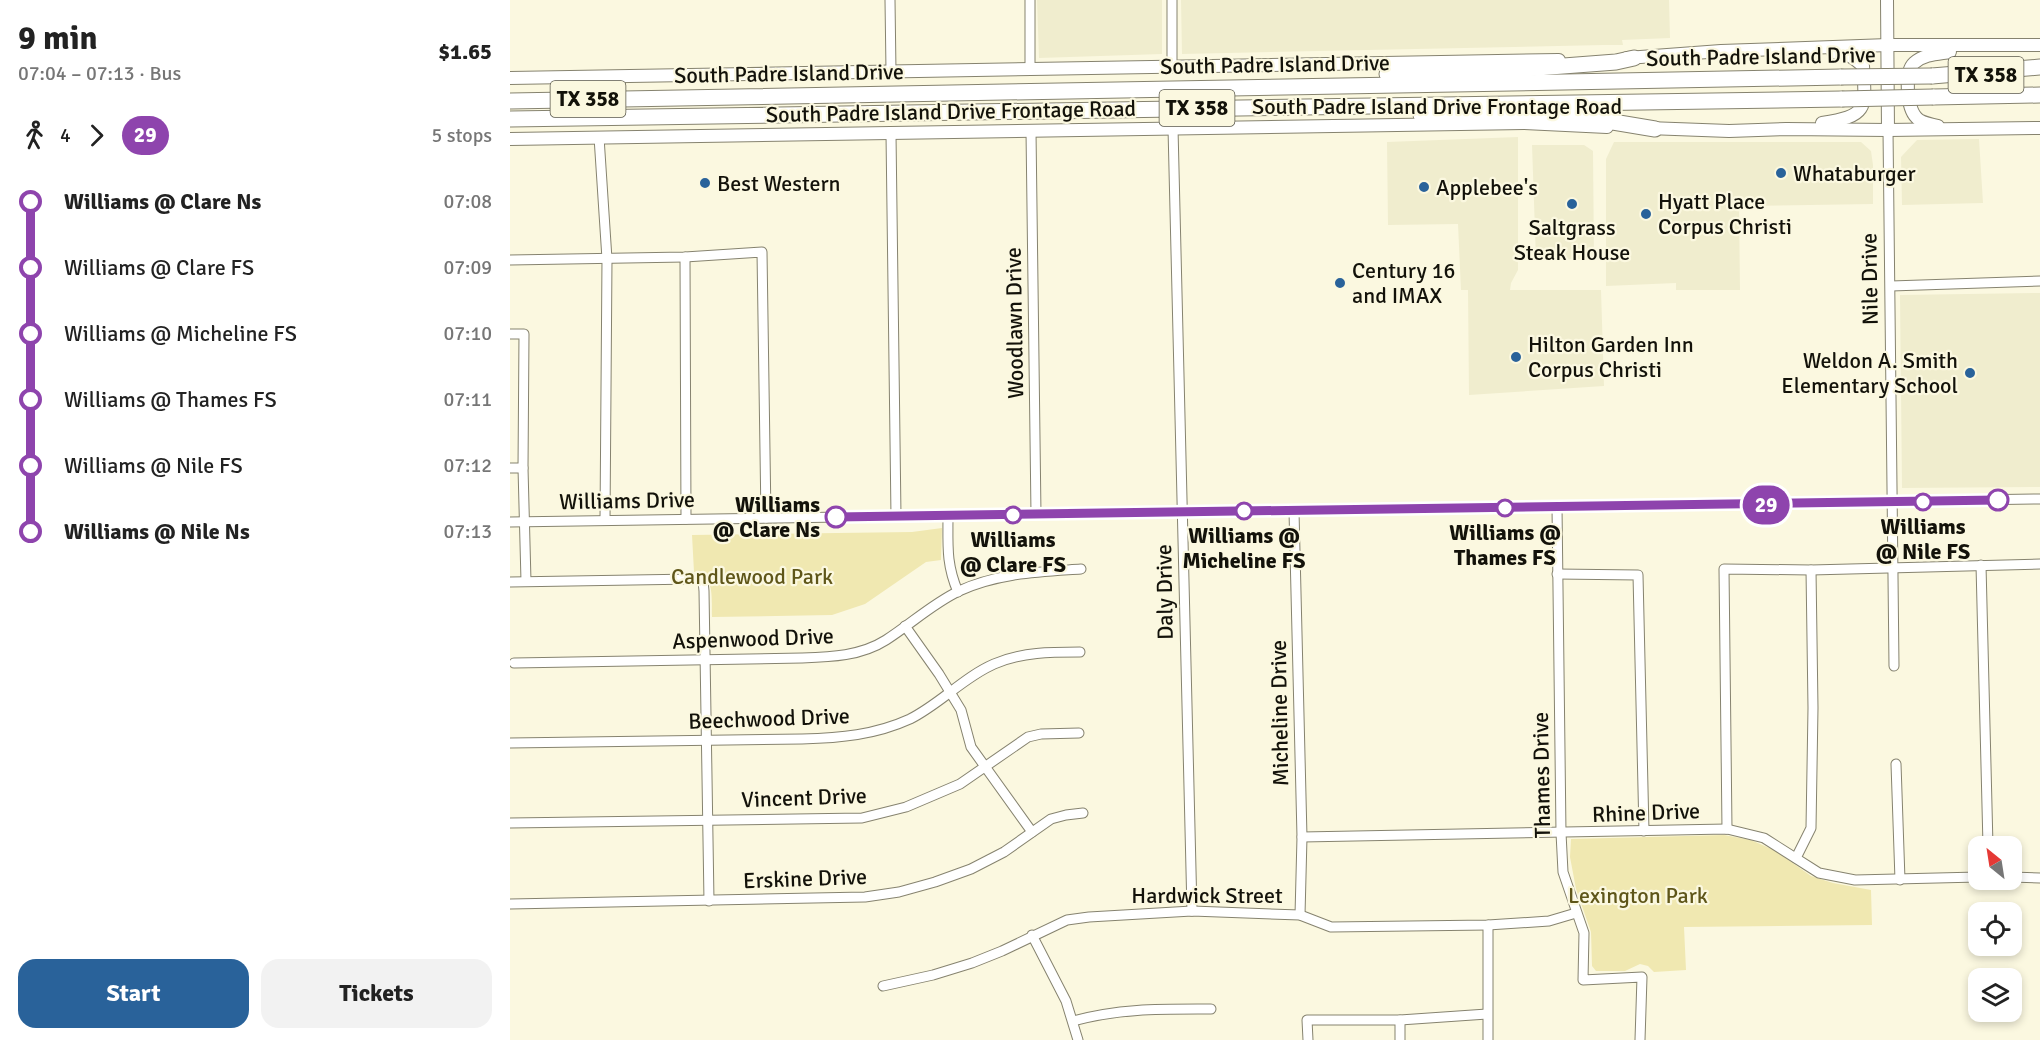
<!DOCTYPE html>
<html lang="en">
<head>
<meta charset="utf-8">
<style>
  :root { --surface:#fff; --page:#f2f2f2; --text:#222; --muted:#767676; --accent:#29629a }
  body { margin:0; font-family:Signika,sans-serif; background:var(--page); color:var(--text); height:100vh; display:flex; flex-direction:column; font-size:22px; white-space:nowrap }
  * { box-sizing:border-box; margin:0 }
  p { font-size:20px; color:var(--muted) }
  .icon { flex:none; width:33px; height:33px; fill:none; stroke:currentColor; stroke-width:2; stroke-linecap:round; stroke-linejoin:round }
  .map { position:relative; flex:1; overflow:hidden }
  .details { display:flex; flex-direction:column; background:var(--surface); width:510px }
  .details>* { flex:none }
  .badge { padding:0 12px; border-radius:20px; font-size:21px; line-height:39px }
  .needle { width:39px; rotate:330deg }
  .tools { position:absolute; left:1458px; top:836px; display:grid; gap:12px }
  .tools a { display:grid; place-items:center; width:54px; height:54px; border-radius:12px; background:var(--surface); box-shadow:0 3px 9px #0003; font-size:30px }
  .map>.badge { position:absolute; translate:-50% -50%; box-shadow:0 0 0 3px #fff }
  .legs { display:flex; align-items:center; gap:9px; height:66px; padding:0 18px; font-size:20px }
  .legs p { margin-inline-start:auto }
  .summary { display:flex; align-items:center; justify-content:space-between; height:102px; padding:0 18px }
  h1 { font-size:33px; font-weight:700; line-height:45px }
  .action { display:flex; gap:12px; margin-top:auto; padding:12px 18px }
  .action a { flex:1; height:69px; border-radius:18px; background:var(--accent); color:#fff; font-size:24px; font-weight:700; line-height:69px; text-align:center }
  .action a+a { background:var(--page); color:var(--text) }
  ul { padding:0 18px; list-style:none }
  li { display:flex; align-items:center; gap:21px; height:66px; font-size:22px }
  li i { display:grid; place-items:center; width:9px; height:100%; margin:0 8px; background:currentColor }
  li i::after { content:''; width:15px; height:15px; margin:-8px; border:4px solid; border-radius:50%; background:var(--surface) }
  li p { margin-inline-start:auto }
  li:first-child i { background:linear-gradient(#0000 50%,currentColor 0) }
  li:last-child i { background:linear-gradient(currentColor 50%,#0000 0) }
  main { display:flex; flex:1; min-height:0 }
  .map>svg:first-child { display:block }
  .built { fill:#f0edce }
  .green { fill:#f0e8b1 }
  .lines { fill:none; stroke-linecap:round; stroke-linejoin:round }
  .minor-casing { stroke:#86836f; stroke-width:11 }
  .major-casing { stroke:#86836f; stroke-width:14 }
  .highway-casing { stroke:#86836f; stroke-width:17 }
  .minor { stroke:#fff; stroke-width:9 }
  .major { stroke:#fff; stroke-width:12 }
  .highway { stroke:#fff; stroke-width:15 }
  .highway-bridge-casing { stroke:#86836f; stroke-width:17; stroke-linecap:butt }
  .highway-bridge { stroke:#fff; stroke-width:15 }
  .line-1-casing { stroke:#fff; stroke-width:14 }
  .line-1 { stroke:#8e44ad; stroke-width:9 }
  .poi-dot { fill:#29629a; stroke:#fbf8e0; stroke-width:2 }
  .stop-1-dot { fill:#fff; stroke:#8e44ad; stroke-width:3 }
  .labels { text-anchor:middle; stroke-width:4.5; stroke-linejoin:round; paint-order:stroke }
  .shield { fill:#fbf8e0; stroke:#59574a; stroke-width:1.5 }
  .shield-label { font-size:21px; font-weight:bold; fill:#13120a }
  .street-label { font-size:22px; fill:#13120a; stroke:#fbf8e0 }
  .poi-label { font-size:22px; fill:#13120a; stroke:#fbf8e0; text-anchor:start }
  .stop-label { font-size:22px; font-weight:bold; fill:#13120a; stroke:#fbf8e0 }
  .park-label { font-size:22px; fill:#5f5619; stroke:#fbf8e0 }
</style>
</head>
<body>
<main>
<section class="details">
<div class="summary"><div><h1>9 min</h1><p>07:04 – 07:13 · Bus</p></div><b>$1.65</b></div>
<div class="legs"><svg class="icon" aria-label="walk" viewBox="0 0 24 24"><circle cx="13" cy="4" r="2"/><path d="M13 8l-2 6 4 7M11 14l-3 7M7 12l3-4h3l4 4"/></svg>4<svg class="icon" aria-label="forward" viewBox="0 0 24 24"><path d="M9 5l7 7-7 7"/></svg><b class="badge" style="background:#8e44ad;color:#fff">29</b><p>5 stops</p></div>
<ul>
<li><i style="color:#8e44ad"></i><b>Williams @ Clare Ns</b><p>07:08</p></li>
<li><i style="color:#8e44ad"></i><span>Williams @ Clare FS</span><p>07:09</p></li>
<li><i style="color:#8e44ad"></i><span>Williams @ Micheline FS</span><p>07:10</p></li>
<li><i style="color:#8e44ad"></i><span>Williams @ Thames FS</span><p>07:11</p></li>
<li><i style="color:#8e44ad"></i><span>Williams @ Nile FS</span><p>07:12</p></li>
<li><i style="color:#8e44ad"></i><b>Williams @ Nile Ns</b><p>07:13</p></li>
</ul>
<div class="action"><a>Start</a><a>Tickets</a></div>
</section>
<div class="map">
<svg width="1530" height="1040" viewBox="0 0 1530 1040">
  <rect width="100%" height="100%" fill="#fbf8e0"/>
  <g class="built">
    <path d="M 527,0 L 652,0 L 652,54 L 529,58 Z"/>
    <path d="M 671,0 L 1159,0 L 1160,38 L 1112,40 L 1113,45 L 1094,45 L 672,54 Z"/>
    <path d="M 1008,137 L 1008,270 L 1001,283 L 1000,290 L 1091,290 L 1094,386 L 959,395 L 958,290 L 951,290 L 948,224 L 878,225 L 877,142 Z"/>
    <path d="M 1469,139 L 1473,203 L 1392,205 L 1391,157 L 1407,140 Z"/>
    <path d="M 1104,142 L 1351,142 L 1361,151 L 1363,165 L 1363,204 L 1229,206 L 1230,290 L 1166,290 L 1166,283 L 1096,286 L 1096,159 Z"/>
    <path d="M 1022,145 L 1074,145 L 1083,151 L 1084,259 L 1026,260 Z"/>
    <path d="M 1530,293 L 1530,487 L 1392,488 L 1390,295 Z"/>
  </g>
  <g class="green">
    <path d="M 432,528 L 431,560 L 416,562 L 355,604 L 322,615 L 202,617 C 201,600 206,575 184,572 L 182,535 L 402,532 Z"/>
    <path d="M 1214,835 L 1241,840 L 1266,851 L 1301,876 L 1323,883 L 1361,890 L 1362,925 L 1174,927 L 1176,970 L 1144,972 L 1138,966 L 1130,964 L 1115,971 L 1086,971 L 1082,966 L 1081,932 L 1066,889 L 1060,857 L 1061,839 Z"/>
  </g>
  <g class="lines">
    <defs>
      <g id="minor">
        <path d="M 380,0 L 381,71"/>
        <path d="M 520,0 L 520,68"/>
        <path d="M 662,0 L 662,66"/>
        <path d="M 663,128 L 682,911"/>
        <path d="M 1378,130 L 1384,666"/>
        <path d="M 521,131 L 526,514"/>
        <path d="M 381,134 L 386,516"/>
        <path d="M 89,137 L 97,259 L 95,520"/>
        <path d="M 175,257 L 176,519"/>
        <path d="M 0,260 L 175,257 L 252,252 L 256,518"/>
        <path d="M 1381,286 L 1530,281"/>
        <path d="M 0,334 L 14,334 L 13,468 L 16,581"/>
        <path d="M 0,468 L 13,468"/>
        <path d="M 1047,507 L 1051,833 L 1053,872 L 1074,933 L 1073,980 L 1132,977 L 1130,1040"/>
        <path d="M 784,511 L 792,837 L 790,915"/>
        <path d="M 438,516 C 438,545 436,564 448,592"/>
        <path d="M 0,522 L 1530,499"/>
        <path d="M 1471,565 L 1478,846"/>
        <path d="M 1047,574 L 1128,575 L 1134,831"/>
        <path d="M 0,582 L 184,579 L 193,581 L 194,591 L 199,901"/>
        <path d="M 395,626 L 429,674 L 451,710 L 461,747 L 522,832"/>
        <path d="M 4,663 L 292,658 C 321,657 351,656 376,640 C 401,624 422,604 449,591 C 488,573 529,572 571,569"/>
        <path d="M 0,743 L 292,739 C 330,738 365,735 400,719 C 430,704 454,677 484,664 C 512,652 541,652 570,652"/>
        <path d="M 1386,764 L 1390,880"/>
        <path d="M 0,823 L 352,818 L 396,807 L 450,784 L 518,737 L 531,734 L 569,733"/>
        <path d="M 1217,829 L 1214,569 L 1301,570 L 1530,564"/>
        <path d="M 792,837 L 1217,829 L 1254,838 L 1309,873 L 1345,880 L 1468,877"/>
        <path d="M 1286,858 L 1301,828 L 1303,708 L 1301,570"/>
        <path d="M 1502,877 L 1530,878"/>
        <path d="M 0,904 L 355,897 L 389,892 L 425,882 L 461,869 L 494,852 L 541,819 L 556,815 L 573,813"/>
        <path d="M 522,935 L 556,1001 L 568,1040"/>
        <path d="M 373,986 L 423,975 L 462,963 L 492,951 L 557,920 L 579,917 L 682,911 L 790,915 L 821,927 L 978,925 L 1039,921 L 1066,913"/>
        <path d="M 890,1020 L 890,1040"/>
        <path d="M 563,1021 C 611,1008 652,1009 701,1009"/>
        <path d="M 798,1040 L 797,1020 L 890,1020 L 977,1014"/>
        <path d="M 978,1040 L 978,925"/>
      </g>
      <g id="major">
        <path d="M 1377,0 L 1378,130"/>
        <path d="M 1117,58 L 1211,51 L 1378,45 L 1530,45"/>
        <path d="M 0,78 L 1049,60"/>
        <path d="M 1312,123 C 1358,116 1356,109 1353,66 C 1344,58 1336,52 1323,52"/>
        <path d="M 1428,126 C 1421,124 1410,123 1406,117 C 1397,108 1394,72 1404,63 C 1414,54 1428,54 1440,52"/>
        <path d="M 1138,128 L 1219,131 L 1276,129 L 1378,130 L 1530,128"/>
        <path d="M 0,139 L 1014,123 L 1097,127"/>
      </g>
      <g id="highway">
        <path d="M 877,74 L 987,71 L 1106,62 L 1124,58"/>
        <path d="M 1422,76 L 1530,67"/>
        <path d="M 1423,97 L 1530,95"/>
        <path d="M 0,101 L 1331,77"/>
        <path d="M 911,115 L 1067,116 L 1145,129"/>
        <path d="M 0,119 L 1332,99"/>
      </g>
    </defs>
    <use href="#minor" class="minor-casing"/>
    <use href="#major" class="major-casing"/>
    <use href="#highway" class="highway-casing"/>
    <use href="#minor" class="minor"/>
    <use href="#major" class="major"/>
    <use href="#highway" class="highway"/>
    <defs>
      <g id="highway-bridge">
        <path d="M 1331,77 L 1422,76"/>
        <path d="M 1332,99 L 1423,97"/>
      </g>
    </defs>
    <use href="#highway-bridge" class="highway-bridge-casing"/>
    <use href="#highway-bridge" class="highway-bridge"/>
  </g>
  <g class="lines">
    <defs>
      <path id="line-1" d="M 326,517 L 1488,500"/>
    </defs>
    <use href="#line-1" class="line-1-casing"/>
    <use href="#line-1" class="line-1"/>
  </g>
  <g class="poi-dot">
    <circle cx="1271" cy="173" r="6"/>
    <circle cx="195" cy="183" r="6"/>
    <circle cx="914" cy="187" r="6"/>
    <circle cx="1062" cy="204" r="6"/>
    <circle cx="1136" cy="214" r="6"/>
    <circle cx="830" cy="283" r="6"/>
    <circle cx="1006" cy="357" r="6"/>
    <circle cx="1460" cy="373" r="6"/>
  </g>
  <g class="stop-1-dot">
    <circle cx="1488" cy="500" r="10"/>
    <circle cx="1413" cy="502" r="8"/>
    <circle cx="995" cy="508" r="8"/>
    <circle cx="734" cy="511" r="8"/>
    <circle cx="503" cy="515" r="8"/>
    <circle cx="326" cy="517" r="10"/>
  </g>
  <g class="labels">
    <g class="shield">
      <rect x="1438.5" y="57" width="75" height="36" rx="4.5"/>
      <rect x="40.5" y="81" width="75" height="36" rx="4.5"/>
      <rect x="649.5" y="90" width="75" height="36" rx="4.5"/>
    </g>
    <g class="shield-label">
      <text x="1476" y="82">TX 358</text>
      <text x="78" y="106">TX 358</text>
      <text x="687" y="115">TX 358</text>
    </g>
    <g class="street-label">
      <text transform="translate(1251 56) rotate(-1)" y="8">South Padre Island Drive</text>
      <text transform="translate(765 64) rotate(-1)" y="8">South Padre Island Drive</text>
      <text transform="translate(279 73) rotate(-1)" y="8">South Padre Island Drive</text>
      <text x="927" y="114">South Padre Island Drive Frontage Road</text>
      <text transform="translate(441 111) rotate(-1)" y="8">South Padre Island Drive Frontage Road</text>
      <text transform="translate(1359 279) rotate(-91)" y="8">Nile Drive</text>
      <text transform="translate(504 323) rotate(-91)" y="8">Woodlawn Drive</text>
      <text transform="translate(117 500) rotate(-1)" y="8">Williams Drive</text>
      <text transform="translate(654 592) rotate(-91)" y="8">Daly Drive</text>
      <text transform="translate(243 638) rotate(-2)" y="8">Aspenwood Drive</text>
      <text transform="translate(769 713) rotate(-91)" y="8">Micheline Drive</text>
      <text transform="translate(259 718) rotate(-2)" y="8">Beechwood Drive</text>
      <text transform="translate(1031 775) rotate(-91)" y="8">Thames Drive</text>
      <text transform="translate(294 797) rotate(-2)" y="8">Vincent Drive</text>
      <text transform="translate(1136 812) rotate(-2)" y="8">Rhine Drive</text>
      <text transform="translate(295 878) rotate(-2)" y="8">Erskine Drive</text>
      <text x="697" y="903">Hardwick Street</text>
    </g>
    <g class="poi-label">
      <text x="1283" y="181">Whataburger</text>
      <text x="207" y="191">Best Western</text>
      <text x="926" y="195">Applebee's</text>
      <text x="1148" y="209">Hyatt Place<tspan x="1148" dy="25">Corpus Christi</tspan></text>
      <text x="1062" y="235" text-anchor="middle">Saltgrass<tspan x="1062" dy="25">Steak House</tspan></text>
      <text x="842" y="278">Century 16<tspan x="842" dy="25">and IMAX</tspan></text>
      <text x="1018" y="352">Hilton Garden Inn<tspan x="1018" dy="25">Corpus Christi</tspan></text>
      <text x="1448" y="368" text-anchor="end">Weldon A. Smith<tspan x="1448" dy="25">Elementary School</tspan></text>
    </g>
    <g class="stop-label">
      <text x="310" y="512" text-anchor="end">Williams<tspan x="310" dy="25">@ Clare Ns</tspan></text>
      <text x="1413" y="534">Williams<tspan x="1413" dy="25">@ Nile FS</tspan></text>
      <text x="995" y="540">Williams @<tspan x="995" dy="25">Thames FS</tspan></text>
      <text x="734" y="543">Williams @<tspan x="734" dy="25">Micheline FS</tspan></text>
      <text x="503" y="547">Williams<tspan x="503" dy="25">@ Clare FS</tspan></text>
    </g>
    <g class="park-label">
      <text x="242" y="584">Candlewood Park</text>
      <text x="1128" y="903">Lexington Park</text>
    </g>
  </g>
</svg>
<div class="tools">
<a><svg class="needle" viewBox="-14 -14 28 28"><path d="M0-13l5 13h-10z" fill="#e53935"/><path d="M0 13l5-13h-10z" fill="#767676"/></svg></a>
<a><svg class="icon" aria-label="locate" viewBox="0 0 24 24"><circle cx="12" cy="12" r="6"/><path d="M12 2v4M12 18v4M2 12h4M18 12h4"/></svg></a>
<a><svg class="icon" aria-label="layers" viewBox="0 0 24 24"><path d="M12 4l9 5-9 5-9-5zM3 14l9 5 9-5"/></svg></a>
</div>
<b class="badge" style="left:1256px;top:505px;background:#8e44ad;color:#fff">29</b>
</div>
</main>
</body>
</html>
